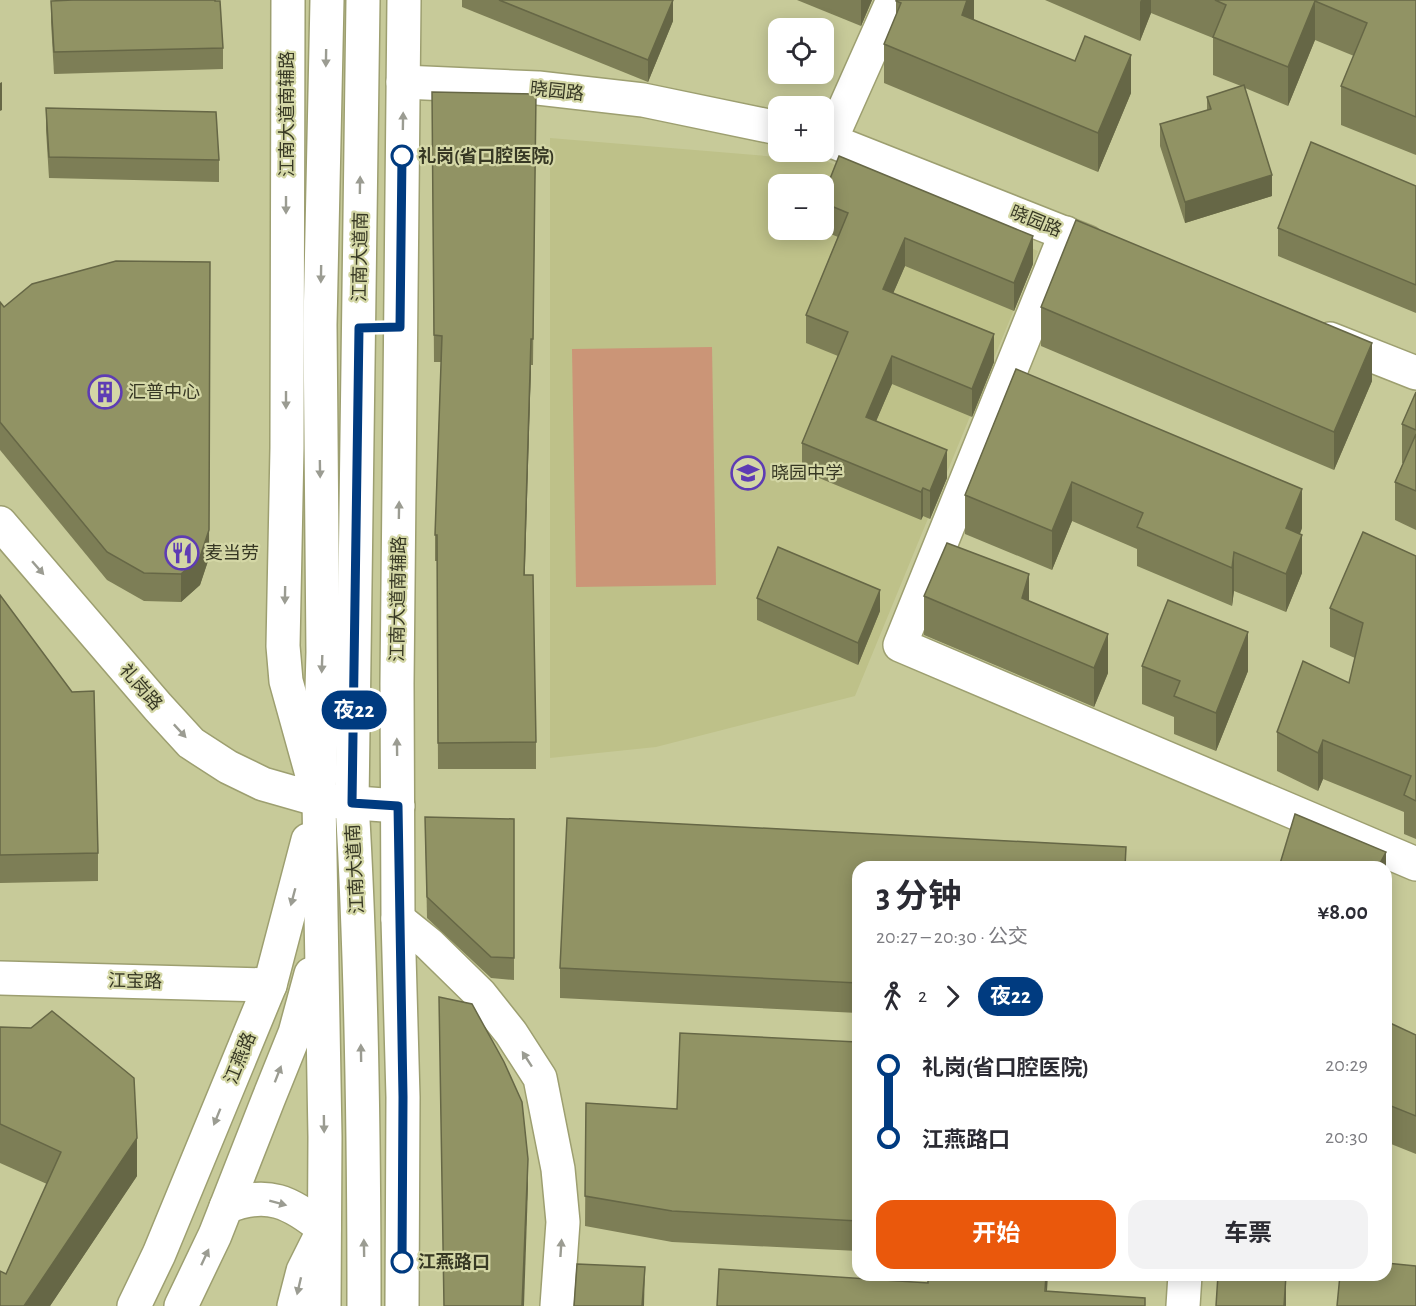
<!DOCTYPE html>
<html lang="zh">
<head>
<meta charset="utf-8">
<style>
  :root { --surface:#fff; --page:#f2f2f3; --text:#2b2b33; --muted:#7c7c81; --accent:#ea580c }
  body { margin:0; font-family:"Alegreya Sans","Noto Sans SC",sans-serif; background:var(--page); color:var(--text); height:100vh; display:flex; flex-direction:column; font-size:22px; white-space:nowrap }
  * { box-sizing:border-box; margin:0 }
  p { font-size:20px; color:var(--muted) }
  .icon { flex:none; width:33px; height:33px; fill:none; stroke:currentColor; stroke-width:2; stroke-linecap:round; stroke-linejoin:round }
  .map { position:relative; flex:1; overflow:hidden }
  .drawer { position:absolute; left:852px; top:861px; width:540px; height:420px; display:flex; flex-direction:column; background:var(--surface); border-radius:18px; box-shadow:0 3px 15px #0003 }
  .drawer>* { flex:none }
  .badge { padding:0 12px; border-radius:20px; font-size:21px; line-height:39px }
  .buttons { position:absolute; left:768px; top:18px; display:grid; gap:12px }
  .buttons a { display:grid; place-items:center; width:66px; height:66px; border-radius:12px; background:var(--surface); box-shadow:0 3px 15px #0003; font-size:30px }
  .map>.badge { position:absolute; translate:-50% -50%; box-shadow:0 0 0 3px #fff }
  .legs { display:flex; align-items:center; gap:9px; height:66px; padding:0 24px; font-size:20px }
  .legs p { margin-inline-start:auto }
  .summary { display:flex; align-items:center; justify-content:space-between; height:102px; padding:0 24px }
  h1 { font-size:33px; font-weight:700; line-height:45px }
  .action { display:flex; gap:12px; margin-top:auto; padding:12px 24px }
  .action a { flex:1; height:69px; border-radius:18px; background:var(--accent); color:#fff; font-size:24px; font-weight:700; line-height:69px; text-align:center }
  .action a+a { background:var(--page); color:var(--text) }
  ul { padding:0 24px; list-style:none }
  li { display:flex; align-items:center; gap:21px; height:72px; font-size:22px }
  li i { display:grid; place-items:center; width:9px; height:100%; margin:0 8px; background:currentColor }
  li i::after { content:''; width:15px; height:15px; margin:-8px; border:4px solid; border-radius:50%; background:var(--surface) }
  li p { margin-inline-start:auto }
  li:first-child i { background:linear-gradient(#0000 50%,currentColor 0) }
  li:last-child i { background:linear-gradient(currentColor 50%,#0000 0) }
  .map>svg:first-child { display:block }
  .built { fill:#bec189; fill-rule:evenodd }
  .pitch { fill:#cb9577 }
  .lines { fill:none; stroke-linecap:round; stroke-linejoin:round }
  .minor-casing { stroke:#9d9f70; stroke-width:36 }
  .major-casing { stroke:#9d9f70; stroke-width:36 }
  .minor { stroke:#fff; stroke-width:33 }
  .major { stroke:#fff; stroke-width:33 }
  .wall { fill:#7d7e56 }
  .shaded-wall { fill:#666746 }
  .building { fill:#919364; stroke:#666746; stroke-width:1.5 }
  .oneway { fill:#9b9c92 }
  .line-1-casing { stroke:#fff; stroke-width:14 }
  .line-1 { stroke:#003b80; stroke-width:9 }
  .stop-1-dot { fill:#fff; stroke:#003b80; stroke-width:3 }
  .labels { text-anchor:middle; stroke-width:4.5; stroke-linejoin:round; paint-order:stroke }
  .street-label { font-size:18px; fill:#373824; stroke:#d4d7a6 }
  .stop-label { font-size:18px; font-weight:bold; fill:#373824; stroke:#d4d7a6; text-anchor:start }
  .poi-label { font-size:18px; fill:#373824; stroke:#d4d7a6; text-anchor:start }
</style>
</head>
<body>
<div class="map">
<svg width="1416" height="1306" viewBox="0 0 1416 1306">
  <rect width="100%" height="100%" fill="#c7ca99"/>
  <path class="built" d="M 550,138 L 826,161 L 1038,251 L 855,696 L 656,747 L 550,758 ZM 778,184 L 824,184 L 824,230 L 778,230 Z"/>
  <path class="pitch" d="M 712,347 L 716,585 L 576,587 L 572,349 Z"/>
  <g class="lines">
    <defs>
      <g id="minor">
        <path d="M 403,82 L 538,88 L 643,100 L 778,128"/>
        <path d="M 824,138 L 1087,242"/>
        <path d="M 831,139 L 893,0"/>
        <path d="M 1066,233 L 900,645 L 1416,864"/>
        <path d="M 1330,339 L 1416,373"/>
        <path d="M 0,523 L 158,707 L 191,743 L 228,767 L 263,784 L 319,800 L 286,681 L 283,646 L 287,448 L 288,0"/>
        <path d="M 398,919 L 429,944 L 480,994 L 511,1033 L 540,1078 L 558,1169 L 563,1222 L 557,1306"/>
        <path d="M 0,978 L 270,985"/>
        <path d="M 294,1306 L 303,1271 L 324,1229"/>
        <path d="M 402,1306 L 403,1097 L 398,919 L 397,684 L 404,0"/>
        <path d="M 1183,1306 L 1185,1275"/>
      </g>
      <g id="major">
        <path d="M 363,0 L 352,803 C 362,970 364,1138 364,1306"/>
        <path d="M 329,801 L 398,806"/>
        <path d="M 226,1207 C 267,1190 291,1202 324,1229"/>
        <path d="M 134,1306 L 159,1254 L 270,985 L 308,840"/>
        <path d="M 181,1306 L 215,1235 L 268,1100 L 295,1033 L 311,974"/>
        <path d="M 324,1306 L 325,1137 L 319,800 L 323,652 L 320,325 L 327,0"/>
      </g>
    </defs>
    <use href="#minor" class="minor-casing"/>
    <use href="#major" class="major-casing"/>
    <use href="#minor" class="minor"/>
    <use href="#major" class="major"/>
  </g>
  <g class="wall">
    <path d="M 462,0 L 673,0 L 673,21 L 648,82 L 462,7 Z"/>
    <path d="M 797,0 L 872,0 L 861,26 Z"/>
    <path d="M 974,0 L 974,20 L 1131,93 L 1098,172 L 884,83 L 884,44 L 896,16 L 896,1 Z"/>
    <path d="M 1045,0 L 1416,0 L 1416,155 L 1341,125 L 1341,86 L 1354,56 L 1315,40 L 1288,106 L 1245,88 L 1272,196 L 1185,223 L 1160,146 L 1160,124 L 1207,110 L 1207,97 L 1241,86 L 1213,75 L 1213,38 L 1151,13 L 1140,41 Z"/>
    <path d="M 51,1 L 215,1 L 223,48 L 223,69 L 54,74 L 51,22 Z"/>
    <path d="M 432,92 L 536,94 L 533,365 L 531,365 L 524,575 L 536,742 L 536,769 L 438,769 L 437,561 L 435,561 L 435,535 L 441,362 L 434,362 Z"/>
    <path d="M 46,108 L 219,160 L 219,182 L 49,178 L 46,130 Z"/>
    <path d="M 1416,186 L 1416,313 L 1278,256 L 1278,228 Z"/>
    <path d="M 824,194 L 1033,264 L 1014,311 L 905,266 L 893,293 L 994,362 L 972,417 L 892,384 L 876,421 L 947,478 L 930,519 L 923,516 L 921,520 L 802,471 L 802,443 L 838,356 L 806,343 L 806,315 L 838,237 L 821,230 L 824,230 Z"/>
    <path d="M 0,302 L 209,558 L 200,585 L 181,602 L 144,601 L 107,580 L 0,450 Z"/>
    <path d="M 1041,307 L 1372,381 L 1334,470 L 1041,346 Z"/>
    <path d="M 1016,369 L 1302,528 L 1300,534 L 1302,573 L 1286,612 L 1234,591 L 1232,606 L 1137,566 L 1137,549 L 1072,521 L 1052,570 L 965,534 L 965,495 Z"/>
    <path d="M 1416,392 L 1416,530 L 1395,520 L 1395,482 L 1403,463 L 1402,463 L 1402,424 Z"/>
    <path d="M 1416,556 L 1416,839 L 1404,834 L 1404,812 L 1323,779 L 1318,791 L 1277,771 L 1277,732 L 1349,683 L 1355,658 L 1330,647 L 1330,608 Z"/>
    <path d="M 0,595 L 98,853 L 98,881 L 0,883 Z"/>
    <path d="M 924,596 L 1029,601 L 1108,673 L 1094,707 L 924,635 Z"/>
    <path d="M 757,598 L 880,611 L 858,665 L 757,620 Z"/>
    <path d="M 1142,666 L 1248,671 L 1216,751 L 1174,734 L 1174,717 L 1142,704 Z"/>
    <path d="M 425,817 L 514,819 L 514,980 L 491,978 L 427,918 Z"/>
    <path d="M 567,818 L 1126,847 L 1126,867 L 858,867 L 858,1013 L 560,998 L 560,968 Z"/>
    <path d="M 858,1021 L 858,1251 L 672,1242 L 585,1226 L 586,1103 L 677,1109 L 857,1042 Z"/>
    <path d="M 0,1027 L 137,1176 L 50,1306 L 0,1306 L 6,1274 L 47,1184 L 0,1163 Z"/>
    <path d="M 1386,1031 L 1416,1035 L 1416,1154 L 1386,1142 Z"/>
  </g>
  <g class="shaded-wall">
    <path d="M 673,0 L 673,21 L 648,82 L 648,60 Z"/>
    <path d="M 861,0 L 872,0 L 861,26 Z"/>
    <path d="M 967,0 L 974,0 L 974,23 L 962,15 Z"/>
    <path d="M 1141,0 L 1151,0 L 1151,13 L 1140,41 L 1140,2 Z"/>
    <path d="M 1315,1 L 1315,40 L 1288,106 L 1288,67 Z"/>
    <path d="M 1131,55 L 1131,93 L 1098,172 L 1098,133 Z"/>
    <path d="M 2,82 L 2,110 L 0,111 L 0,83 Z"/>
    <path d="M 1272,175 L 1272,196 L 1185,223 L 1185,202 Z"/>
    <path d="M 1033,236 L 1033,264 L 1014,311 L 1014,283 Z"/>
    <path d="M 905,238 L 905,266 L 883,317 L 883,289 Z"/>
    <path d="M 210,262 L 209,558 L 200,585 L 181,602 L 181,574 Z"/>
    <path d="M 994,334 L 994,362 L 972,417 L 972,389 Z"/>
    <path d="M 531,339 L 531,365 L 524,601 L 524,575 Z"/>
    <path d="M 1372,343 L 1372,381 L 1334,470 L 1334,432 Z"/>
    <path d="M 892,356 L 892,384 L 866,445 L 866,417 Z"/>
    <path d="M 947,450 L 947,478 L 930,519 L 930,491 Z"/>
    <path d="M 1072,482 L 1072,521 L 1052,570 L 1052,531 Z"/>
    <path d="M 923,488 L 923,516 L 921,520 L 921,492 Z"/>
    <path d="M 1302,489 L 1302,528 L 1286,566 L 1286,528 Z"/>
    <path d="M 1302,535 L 1302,573 L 1286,612 L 1286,574 Z"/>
    <path d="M 1234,552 L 1234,591 L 1232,606 L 1232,568 Z"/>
    <path d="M 1029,574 L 1029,613 L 1022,598 Z"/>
    <path d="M 880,590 L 880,611 L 858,665 L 858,643 Z"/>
    <path d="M 1248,632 L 1248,671 L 1216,751 L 1216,713 Z"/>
    <path d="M 1108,634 L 1108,673 L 1094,707 L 1094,668 Z"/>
    <path d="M 1323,740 L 1323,779 L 1318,791 L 1318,753 Z"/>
    <path d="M 1386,852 L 1386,867 L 1378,867 Z"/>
    <path d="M 1389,957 L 1389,979 L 1386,986 L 1386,964 Z"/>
    <path d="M 137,1138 L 137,1176 L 50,1306 L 24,1306 Z"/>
    <path d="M 528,1159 L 528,1187 L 524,1306 L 522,1306 Z"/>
    <path d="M 645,1267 L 644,1306 L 642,1306 Z"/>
    <path d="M 1046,1275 L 1048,1275 L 1046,1306 L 1045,1306 Z"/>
    <path d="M 1286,1275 L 1286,1306 L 1284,1306 Z"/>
  </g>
  <g class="building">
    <path d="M 73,0 L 215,0 L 215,1 L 220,1 L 223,48 L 54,52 L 51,1 Z"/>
    <path d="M 499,0 L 673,0 L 648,60 Z"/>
    <path d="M 896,0 L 967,0 L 962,15 L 1075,61 L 1085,36 L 1131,55 L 1098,133 L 884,44 L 901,3 L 896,1 Z"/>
    <path d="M 1215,0 L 1416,0 L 1416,117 L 1341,86 L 1367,23 L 1315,1 L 1288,67 L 1213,37 L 1226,5 Z"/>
    <path d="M 1244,85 L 1272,175 L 1185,202 L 1160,124 L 1211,109 L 1207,97 Z"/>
    <path d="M 432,92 L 536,94 L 533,339 L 531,339 L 524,575 L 533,575 L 536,742 L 438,743 L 437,535 L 435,535 L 442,336 L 434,335 Z"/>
    <path d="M 46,108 L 216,112 L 219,160 L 49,157 Z"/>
    <path d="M 1311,142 L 1416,186 L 1416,285 L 1278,228 Z"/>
    <path d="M 839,156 L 1033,236 L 1014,283 L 905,238 L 883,289 L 994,334 L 972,389 L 892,356 L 866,417 L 947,450 L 930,491 L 923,488 L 921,492 L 802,443 L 848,332 L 806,315 L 848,213 L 824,203 L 824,194 Z"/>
    <path d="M 1076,220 L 1372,343 L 1334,432 L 1041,307 Z"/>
    <path d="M 116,261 L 210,262 L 209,530 L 200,557 L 181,574 L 144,573 L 107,552 L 0,422 L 0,302 L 4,307 L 32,284 Z"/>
    <path d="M 1016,369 L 1302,489 L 1286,528 L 1302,535 L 1286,574 L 1234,552 L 1232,568 L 1137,527 L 1143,513 L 1072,482 L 1052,531 L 965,495 Z"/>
    <path d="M 1416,392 L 1416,430 L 1402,424 Z"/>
    <path d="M 1416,434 L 1416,491 L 1395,482 Z"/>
    <path d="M 1363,532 L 1416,556 L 1416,801 L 1404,795 L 1411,776 L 1323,740 L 1318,753 L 1277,732 L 1303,661 L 1349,683 L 1363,623 L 1330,608 Z"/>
    <path d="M 947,543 L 1029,574 L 1022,598 L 1108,634 L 1094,668 L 924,596 Z"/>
    <path d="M 778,547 L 880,590 L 858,643 L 757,598 Z"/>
    <path d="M 0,595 L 72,692 L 94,691 L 98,853 L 0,855 Z"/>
    <path d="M 1168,600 L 1248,632 L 1216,713 L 1174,696 L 1180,681 L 1142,666 Z"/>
    <path d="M 1295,814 L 1386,852 L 1378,867 L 1279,867 Z"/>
    <path d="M 425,817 L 514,819 L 514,958 L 491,957 L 427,897 Z"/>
    <path d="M 567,818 L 1126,847 L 1125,867 L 858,867 L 858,983 L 560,968 Z"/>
    <path d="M 1386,955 L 1389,957 L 1386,964 Z"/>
    <path d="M 439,997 L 472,1004 L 504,1062 L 522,1102 L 528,1159 L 522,1306 L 444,1306 Z"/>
    <path d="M 52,1011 L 134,1078 L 137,1138 L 24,1306 L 0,1306 L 0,1271 L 6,1274 L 61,1152 L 0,1124 L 0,1027 L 31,1028 Z"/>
    <path d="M 858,1021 L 858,1221 L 672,1211 L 585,1196 L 586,1103 L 677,1109 L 680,1033 L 857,1042 Z"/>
    <path d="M 1390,1023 L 1416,1035 L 1416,1116 L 1386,1104 L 1386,1031 Z"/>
    <path d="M 1386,1263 L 1416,1266 L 1416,1306 L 1337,1306 L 1340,1275 L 1386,1275 Z"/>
    <path d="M 577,1264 L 645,1267 L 642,1306 L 574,1306 Z"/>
    <path d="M 719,1269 L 928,1283 L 928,1275 L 1046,1275 L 1045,1291 L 1145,1298 L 1145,1306 L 717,1306 Z"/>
    <path d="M 1218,1275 L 1286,1275 L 1284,1306 L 1216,1306 Z"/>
  </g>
  <defs><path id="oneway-solid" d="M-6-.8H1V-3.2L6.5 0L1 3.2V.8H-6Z" transform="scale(1.5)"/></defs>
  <g class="oneway">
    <use href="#oneway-solid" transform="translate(326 58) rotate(91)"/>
    <use href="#oneway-solid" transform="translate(403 121) rotate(-89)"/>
    <use href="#oneway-solid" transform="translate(360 185) rotate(-89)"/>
    <use href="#oneway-solid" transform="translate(286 205) rotate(90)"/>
    <use href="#oneway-solid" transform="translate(321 274) rotate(91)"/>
    <use href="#oneway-solid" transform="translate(286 400) rotate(90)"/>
    <use href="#oneway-solid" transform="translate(320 469) rotate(89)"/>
    <use href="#oneway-solid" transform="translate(399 510) rotate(-89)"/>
    <use href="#oneway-solid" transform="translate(38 568) rotate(49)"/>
    <use href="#oneway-solid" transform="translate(285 595) rotate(91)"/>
    <use href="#oneway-solid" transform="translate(322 664) rotate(92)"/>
    <use href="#oneway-solid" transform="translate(180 731) rotate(47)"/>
    <use href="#oneway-solid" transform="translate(397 747) rotate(-91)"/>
    <use href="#oneway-solid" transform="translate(293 897) rotate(105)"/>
    <use href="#oneway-solid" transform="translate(361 1053) rotate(-91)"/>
    <use href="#oneway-solid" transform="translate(527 1059) rotate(-123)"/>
    <use href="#oneway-solid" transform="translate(278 1074) rotate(-69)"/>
    <use href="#oneway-solid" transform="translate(217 1117) rotate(112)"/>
    <use href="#oneway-solid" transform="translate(324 1124) rotate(89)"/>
    <use href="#oneway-solid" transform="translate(278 1203) rotate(15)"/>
    <use href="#oneway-solid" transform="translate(364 1248) rotate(-91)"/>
    <use href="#oneway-solid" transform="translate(561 1248) rotate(-86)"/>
    <use href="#oneway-solid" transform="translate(205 1257) rotate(-65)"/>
    <use href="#oneway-solid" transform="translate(299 1286) rotate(103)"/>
  </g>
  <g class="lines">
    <defs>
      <path id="line-1" d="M 402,1262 L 403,1097 L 398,806 L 352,803 L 359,328 L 400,327 L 402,156"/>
    </defs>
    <use href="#line-1" class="line-1-casing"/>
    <use href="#line-1" class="line-1"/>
  </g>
  <defs>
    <symbol id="building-ring" viewBox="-11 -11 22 22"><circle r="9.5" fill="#d4d7a6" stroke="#5e3cb4" stroke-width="1.5"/><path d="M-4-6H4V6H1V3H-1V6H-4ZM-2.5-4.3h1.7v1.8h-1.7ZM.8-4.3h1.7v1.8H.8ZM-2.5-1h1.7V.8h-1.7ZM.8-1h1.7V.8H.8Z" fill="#5e3cb4"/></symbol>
    <symbol id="school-ring" viewBox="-11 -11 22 22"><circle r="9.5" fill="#d4d7a6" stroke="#5e3cb4" stroke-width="1.5"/><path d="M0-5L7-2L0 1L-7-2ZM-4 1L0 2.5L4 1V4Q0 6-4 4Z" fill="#5e3cb4"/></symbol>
    <symbol id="restaurant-ring" viewBox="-11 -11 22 22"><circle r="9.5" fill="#d4d7a6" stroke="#5e3cb4" stroke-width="1.5"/><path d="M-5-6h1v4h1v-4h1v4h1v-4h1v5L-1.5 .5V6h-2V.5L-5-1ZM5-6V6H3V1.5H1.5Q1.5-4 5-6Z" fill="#5e3cb4"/></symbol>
  </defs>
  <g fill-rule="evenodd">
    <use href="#building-ring" x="86" y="373" width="38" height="38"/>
    <use href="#school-ring" x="729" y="454" width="38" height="38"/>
    <use href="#restaurant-ring" x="163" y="534" width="38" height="38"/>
  </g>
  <g class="stop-1-dot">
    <circle cx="402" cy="156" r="10"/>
    <circle cx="402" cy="1262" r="10"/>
  </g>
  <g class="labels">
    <g class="street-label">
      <text transform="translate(557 91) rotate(6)" y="6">晓园路</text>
      <text transform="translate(287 114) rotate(-90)" y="6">江南大道南辅路</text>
      <text transform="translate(1036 221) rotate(22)" y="6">晓园路</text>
      <text transform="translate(360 257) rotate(-89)" y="6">江南大道南</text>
      <text transform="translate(398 599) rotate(-89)" y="6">江南大道南辅路</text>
      <text transform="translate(141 687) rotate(49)" y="6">礼岗路</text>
      <text transform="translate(355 869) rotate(-93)" y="6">江南大道南</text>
      <text transform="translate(135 981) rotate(1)" y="6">江宝路</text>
      <text transform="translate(240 1058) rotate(-68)" y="6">江燕路</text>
    </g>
    <g class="stop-label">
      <text x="418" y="162">礼岗(省口腔医院)</text>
      <text x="418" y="1268">江燕路口</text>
    </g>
    <g class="poi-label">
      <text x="128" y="398">汇普中心</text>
      <text x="771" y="479">晓园中学</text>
      <text x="205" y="559">麦当劳</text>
    </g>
  </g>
</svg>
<div class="buttons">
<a><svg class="icon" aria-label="locate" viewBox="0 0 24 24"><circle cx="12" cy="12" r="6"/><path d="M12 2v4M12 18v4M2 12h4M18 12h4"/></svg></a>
<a>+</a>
<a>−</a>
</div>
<b class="badge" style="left:354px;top:710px;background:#003b80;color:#fff">夜22</b>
<section class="drawer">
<div class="summary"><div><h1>3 分钟</h1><p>20:27 – 20:30 · 公交</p></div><b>¥8.00</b></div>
<div class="legs"><svg class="icon" aria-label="walk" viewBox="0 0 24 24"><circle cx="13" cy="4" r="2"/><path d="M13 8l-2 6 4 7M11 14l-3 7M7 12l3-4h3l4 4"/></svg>2<svg class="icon" aria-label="forward" viewBox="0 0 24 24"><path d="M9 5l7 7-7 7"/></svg><b class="badge" style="background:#003b80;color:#fff">夜22</b></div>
<ul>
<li><i style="color:#003b80"></i><b>礼岗(省口腔医院)</b><p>20:29</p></li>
<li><i style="color:#003b80"></i><b>江燕路口</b><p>20:30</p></li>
</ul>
<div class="action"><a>开始</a><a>车票</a></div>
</section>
</div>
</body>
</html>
